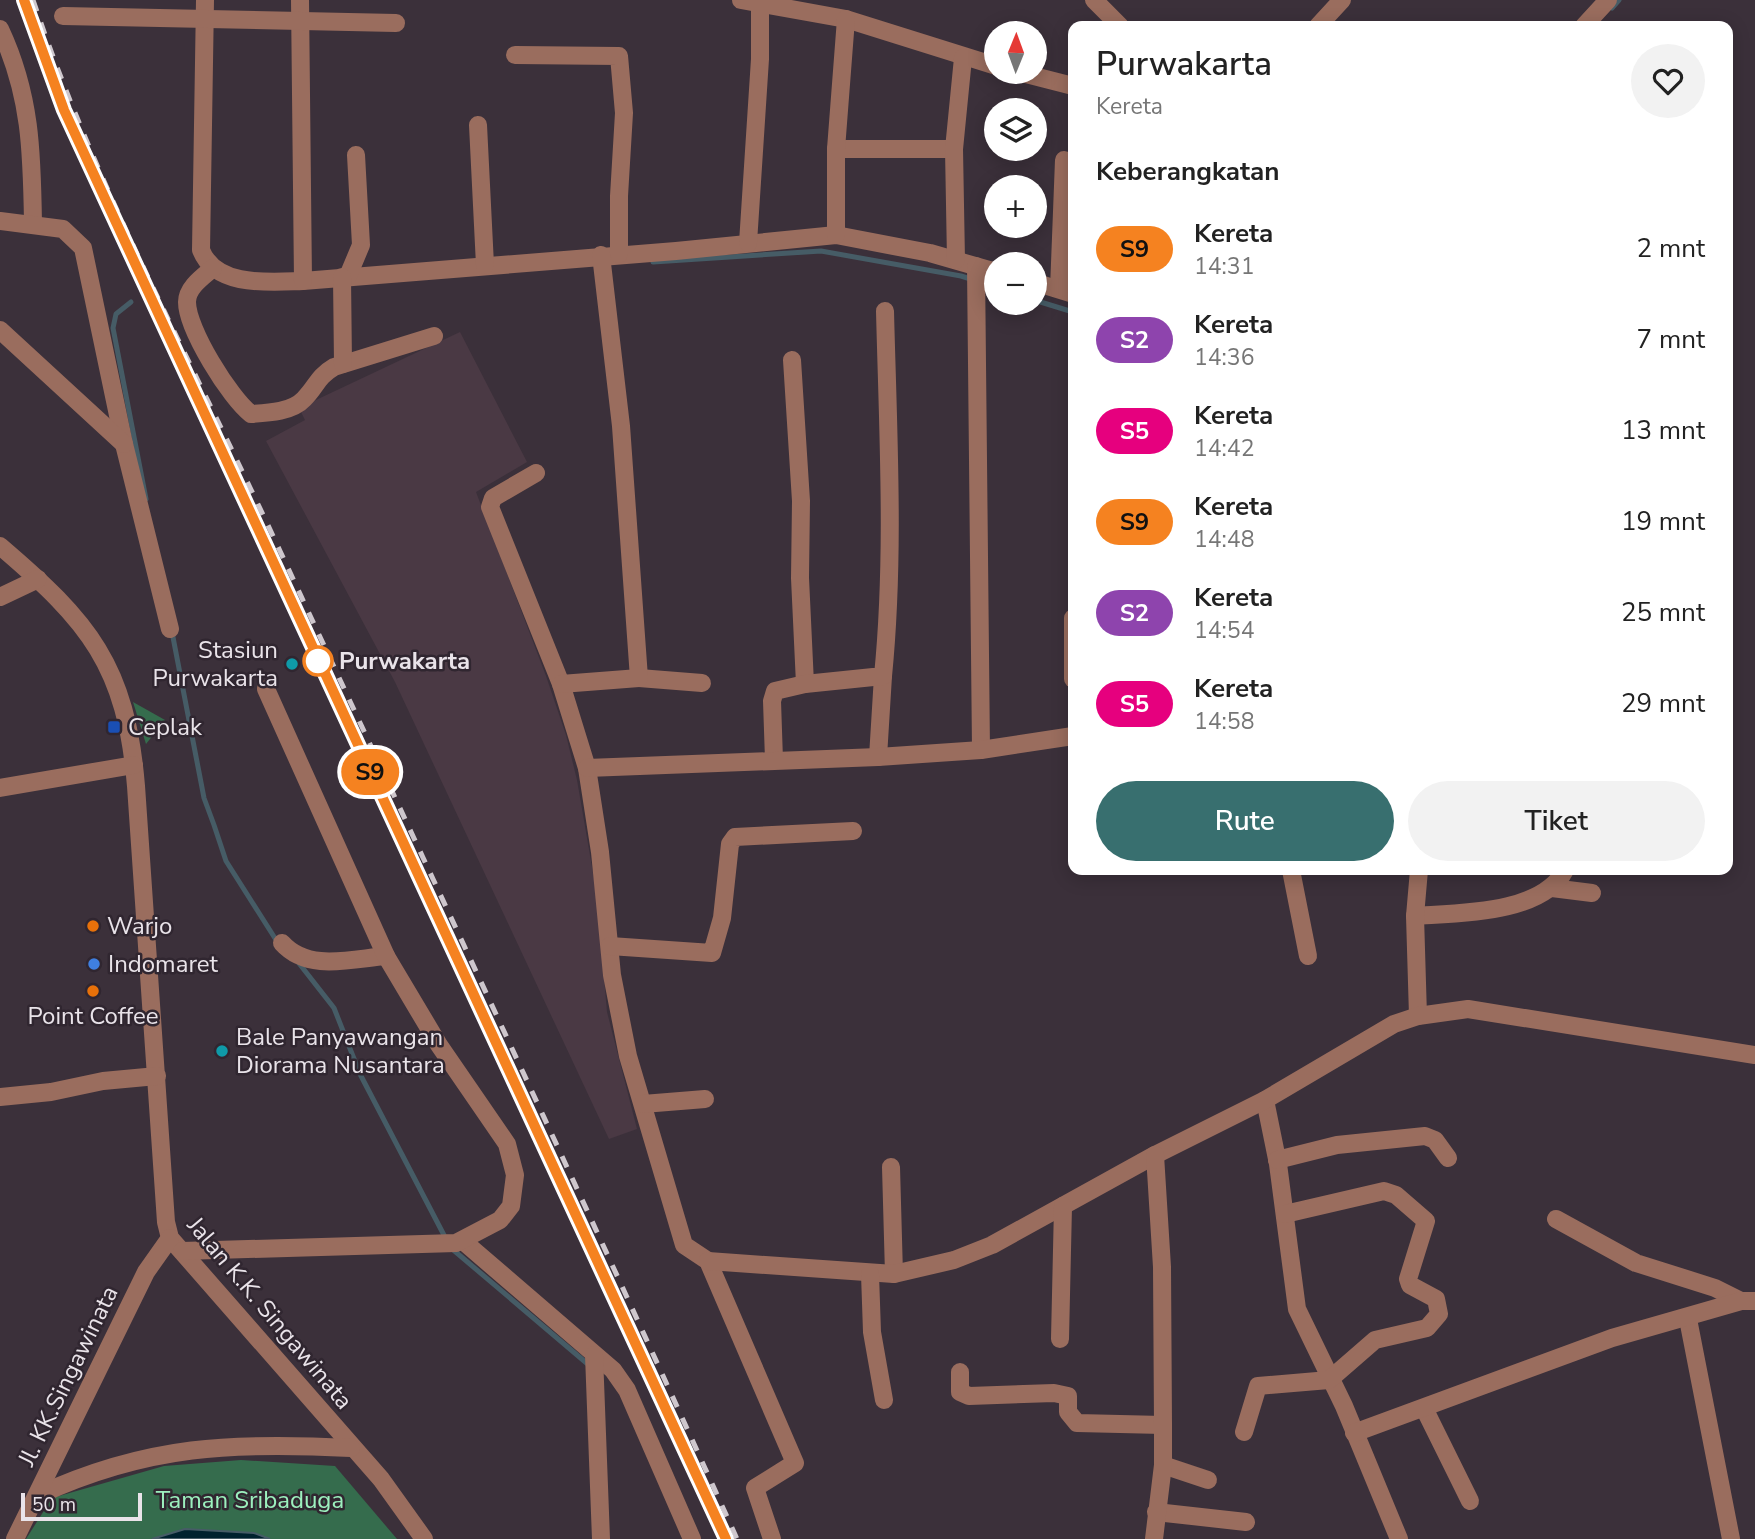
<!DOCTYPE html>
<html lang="id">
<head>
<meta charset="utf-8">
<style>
  :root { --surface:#fff; --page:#f2f2f2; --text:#222; --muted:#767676; --accent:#386f6f }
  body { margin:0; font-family:"Nunito Sans",sans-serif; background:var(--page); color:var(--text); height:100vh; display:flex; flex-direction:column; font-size:26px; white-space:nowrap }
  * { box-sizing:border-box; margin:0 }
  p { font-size:23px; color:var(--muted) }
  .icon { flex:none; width:38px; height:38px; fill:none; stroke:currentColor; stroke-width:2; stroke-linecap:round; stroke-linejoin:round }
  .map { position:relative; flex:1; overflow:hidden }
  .drawer { position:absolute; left:1068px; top:21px; width:665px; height:854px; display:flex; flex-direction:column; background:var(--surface); border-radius:14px; box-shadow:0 4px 18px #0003 }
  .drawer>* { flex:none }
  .badge { padding:0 14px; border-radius:23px; font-size:24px; line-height:46px }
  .needle { width:46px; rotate:1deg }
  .fabs { position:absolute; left:984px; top:21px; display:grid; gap:14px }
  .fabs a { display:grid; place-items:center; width:63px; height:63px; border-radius:50%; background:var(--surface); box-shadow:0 4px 18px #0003; font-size:35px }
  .scale { position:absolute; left:21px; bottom:18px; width:121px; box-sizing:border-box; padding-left:7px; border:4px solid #e9e3e9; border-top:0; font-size:19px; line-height:24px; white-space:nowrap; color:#e9e3e9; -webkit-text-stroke:5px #302630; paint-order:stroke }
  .map>.badge { position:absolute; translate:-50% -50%; box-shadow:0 0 0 4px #fff }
  h2 { padding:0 28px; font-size:26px; line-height:63px }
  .round { display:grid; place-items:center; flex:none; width:74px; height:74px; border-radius:37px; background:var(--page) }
  .head { display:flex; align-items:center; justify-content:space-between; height:119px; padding:0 28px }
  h1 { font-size:33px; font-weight:600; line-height:52px }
  .cta { display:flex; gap:14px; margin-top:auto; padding:14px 28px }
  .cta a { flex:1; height:80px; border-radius:42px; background:var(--accent); color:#fff; font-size:28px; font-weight:600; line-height:80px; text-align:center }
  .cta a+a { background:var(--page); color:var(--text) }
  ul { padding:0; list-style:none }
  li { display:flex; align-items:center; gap:21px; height:91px; padding:0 28px }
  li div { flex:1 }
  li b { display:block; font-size:26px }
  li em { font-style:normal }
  li .badge { min-width:77px; font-weight:700; text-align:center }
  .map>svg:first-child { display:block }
  .industrial { fill:#4a3944 }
  .green { fill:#356c4d }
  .water { fill:#00222e; stroke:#465c66; stroke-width:2 }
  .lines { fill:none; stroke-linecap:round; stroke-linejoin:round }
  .stream { stroke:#465c66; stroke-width:5 }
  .minor { stroke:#9a6d5e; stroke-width:18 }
  .rail { stroke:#cec7cd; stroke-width:5; stroke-dasharray:12 12; stroke-linecap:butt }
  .line-casing { stroke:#fff; stroke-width:16 }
  .line { stroke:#f58220; stroke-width:10 }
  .stop-dot { fill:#fff; stroke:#f58220; stroke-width:3.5 }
  .culture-dot { fill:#0f9aa8; stroke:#302630; stroke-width:2.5 }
  .transit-dot { fill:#1a4fb4; stroke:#302630; stroke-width:2.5 }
  .food-dot { fill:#e8710a; stroke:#302630; stroke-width:2.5 }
  .shop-dot { fill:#3f7fe0; stroke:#302630; stroke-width:2.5 }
  .labels { text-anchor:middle; stroke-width:5; stroke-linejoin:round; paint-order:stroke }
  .poi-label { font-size:24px; fill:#e9e3e9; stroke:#302630; text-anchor:start }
  .stop-label { font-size:24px; font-weight:bold; fill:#e9e3e9; stroke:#302630; text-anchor:start }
  .street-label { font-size:24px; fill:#e9e3e9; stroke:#302630 }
  .park-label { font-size:24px; fill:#9cf0be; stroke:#302630 }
</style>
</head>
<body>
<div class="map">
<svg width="1755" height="1539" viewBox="0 0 1755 1539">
  <rect width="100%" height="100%" fill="#3b303a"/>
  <path class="industrial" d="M 460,332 L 527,462 L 476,492 L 546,676 L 566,735 L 577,780 L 597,896 L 607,1012 L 637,1129 L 609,1139 L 395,682 L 266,441 L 305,420 L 299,408 Z"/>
  <g class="green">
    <path d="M 133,702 L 165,720 L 146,744 Z"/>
    <path d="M 241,1460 L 335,1466 L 397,1539 L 26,1539 L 52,1498 L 164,1466 Z"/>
  </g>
  <path class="water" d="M 185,1529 L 254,1533 L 270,1539 L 152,1539 Z"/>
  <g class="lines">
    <g class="stream">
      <path d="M 1612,8 L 1619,0"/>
      <path d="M 653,262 L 821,251 L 961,276 L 996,287"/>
      <path d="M 1034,300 L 1073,312"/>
      <path d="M 131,302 L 116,314 L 113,328 L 146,499"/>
      <path d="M 172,632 L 204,798 L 214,825 L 226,861 L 278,943"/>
      <path d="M 298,962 L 334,1008 L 360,1074 L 446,1239"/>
      <path d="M 451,1248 L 590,1366"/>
    </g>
    <g class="minor">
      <path d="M 205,0 L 201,250 C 216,288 270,282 303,281 L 676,251 L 836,235 L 930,253 L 996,272"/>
      <path d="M 300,0 L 303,281"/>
      <path d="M 741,0 L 846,19 L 996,66"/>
      <path d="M 1094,0 L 1120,26"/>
      <path d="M 63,16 L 396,23"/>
      <path d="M 1318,26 L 1342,0"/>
      <path d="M 1584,26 L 1608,0"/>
      <path d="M 0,29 C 31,95 32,153 33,224"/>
      <path d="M 515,55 L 619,56 L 624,113 L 619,196 L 619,254"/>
      <path d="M 1018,72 L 1073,86"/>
      <path d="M 478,125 L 485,265"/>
      <path d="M 836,149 L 954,149"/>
      <path d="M 0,221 L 63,229 L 83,248 L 124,444 L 170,629"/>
      <path d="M 836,235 L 836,149 L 846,19"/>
      <path d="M 748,243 L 760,59 L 760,0"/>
      <path d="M 956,260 L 954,149 L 963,58"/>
      <path d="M 976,266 L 981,750"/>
      <path d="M 213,268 C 204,276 187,287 187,302 C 187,329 230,398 251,414 C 268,413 292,412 304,399 C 317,386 317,377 334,367 L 434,336"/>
      <path d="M 348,276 L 361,245 L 356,155"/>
      <path d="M 342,277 L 343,364"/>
      <path d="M 1034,282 L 1073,294"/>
      <path d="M 1059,289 L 1064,160"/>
      <path d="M 0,330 L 124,444"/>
      <path d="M 792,360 L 801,501 L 800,578 L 805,684"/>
      <path d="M 536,473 L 493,498 L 490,507 L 561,684 L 587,768 L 600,852 L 612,975 L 628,1056 L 684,1245 L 708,1261 L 795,1463 L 755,1488 L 772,1539"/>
      <path d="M 0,546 C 89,622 126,665 136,786 L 166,1222 L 170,1238 L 381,1479 L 424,1539"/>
      <path d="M 0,597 L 38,579"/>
      <path d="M 1073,618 L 1073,679"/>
      <path d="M 639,678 L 702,683"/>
      <path d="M 561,684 L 639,678 L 621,426 L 601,255"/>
      <path d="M 878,757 L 883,676"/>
      <path d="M 774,760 L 772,701 L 775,691 L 805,684 L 883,676 C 895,555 888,432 885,311"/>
      <path d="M 587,768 L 878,757 L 981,750 L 1073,736"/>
      <path d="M 0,788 L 134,765"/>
      <path d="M 1291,870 L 1308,956"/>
      <path d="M 1552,888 L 1592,893"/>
      <path d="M 1415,916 C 1459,913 1542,914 1565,870"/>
      <path d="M 282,943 C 308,972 351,959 386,956"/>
      <path d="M 610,946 L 712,953 L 722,918 L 730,844 L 735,837 L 853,831"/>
      <path d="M 1418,1016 L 1415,916 L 1419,870"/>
      <path d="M 0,1097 L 51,1092 L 103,1081 L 157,1076"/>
      <path d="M 1265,1100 L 1278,1164 L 1297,1309 L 1344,1406 L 1399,1539"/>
      <path d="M 643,1104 L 705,1099"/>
      <path d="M 1277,1160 L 1337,1145 L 1425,1136 L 1435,1140 L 1448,1158"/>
      <path d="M 891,1167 L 894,1274"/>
      <path d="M 1556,1219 L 1636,1263 L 1715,1288 L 1741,1301"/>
      <path d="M 463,1241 L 613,1370 L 627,1390 L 692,1539"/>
      <path d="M 182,1251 L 456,1243 L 500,1220 L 511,1206 L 515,1175 L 507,1144 L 439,1045 L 386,956 L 266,689"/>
      <path d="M 708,1261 L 894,1274 L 954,1260 L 992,1245 L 1155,1155 L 1265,1100 L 1394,1024 L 1418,1016 L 1468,1009 L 1755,1055"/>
      <path d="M 870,1274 L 872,1332 L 884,1400"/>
      <path d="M 1688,1319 L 1731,1539"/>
      <path d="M 1060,1339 L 1063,1206"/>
      <path d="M 594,1355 L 601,1539"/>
      <path d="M 960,1372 L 960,1392 L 969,1396 L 1054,1393 L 1068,1396 L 1068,1412 L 1077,1423 L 1163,1425"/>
      <path d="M 1424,1408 L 1470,1501"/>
      <path d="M 1244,1432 L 1258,1386 L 1329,1380 L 1375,1340 L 1427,1328 L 1439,1314 L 1436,1299 L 1410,1285 L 1408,1279 L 1426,1221 L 1396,1195 L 1384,1191 L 1285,1214"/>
      <path d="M 1354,1433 L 1612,1338 L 1741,1301 L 1755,1301"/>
      <path d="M 1163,1465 L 1208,1480"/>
      <path d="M 39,1495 C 147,1445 234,1442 351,1448"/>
      <path d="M 1156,1512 L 1246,1522"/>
      <path d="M 15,1539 L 146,1272 L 170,1238"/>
      <path d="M 1154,1539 L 1163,1465 L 1163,1425 L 1162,1267 L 1155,1155"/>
    </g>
    <g class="rail">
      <path d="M 33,0 C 97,191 195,368 280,551 C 433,880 588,1208 737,1539"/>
      <path d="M 204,416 L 427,895"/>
    </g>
  </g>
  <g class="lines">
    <defs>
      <path id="line" d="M 24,0 L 64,110 L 726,1539"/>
    </defs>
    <use href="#line" class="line-casing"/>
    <use href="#line" class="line"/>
  </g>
  <circle class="stop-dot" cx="318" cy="661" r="14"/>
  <g class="culture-dot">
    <circle cx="292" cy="664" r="7"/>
    <circle cx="222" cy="1051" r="7"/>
  </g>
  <rect class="transit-dot" x="107" y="720" width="14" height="14" rx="3.5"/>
  <g class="food-dot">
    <circle cx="93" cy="926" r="7"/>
    <circle cx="93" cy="991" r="7"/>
  </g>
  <circle class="shop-dot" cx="94" cy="964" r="7"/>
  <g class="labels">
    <g class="poi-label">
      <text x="278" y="658" text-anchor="end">Stasiun<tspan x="278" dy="28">Purwakarta</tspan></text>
      <text x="128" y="735">Ceplak</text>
      <text x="107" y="934">Warjo</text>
      <text x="108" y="972">Indomaret</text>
      <text x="93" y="1024" text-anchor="middle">Point Coffee</text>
      <text x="236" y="1045">Bale Panyawangan<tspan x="236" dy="28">Diorama Nusantara</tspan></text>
    </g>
    <g class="stop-label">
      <text x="339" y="669">Purwakarta</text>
    </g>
    <g class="street-label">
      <text transform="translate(270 1313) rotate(50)" y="8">Jalan K.K. Singawinata</text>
      <text transform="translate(68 1376) rotate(-64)" y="8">Jl. KK.Singawinata</text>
    </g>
    <g class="park-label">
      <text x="250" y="1508">Taman Sribaduga</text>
    </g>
  </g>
</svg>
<div class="fabs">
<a><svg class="needle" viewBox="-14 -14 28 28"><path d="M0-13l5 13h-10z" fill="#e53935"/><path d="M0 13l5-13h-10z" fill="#767676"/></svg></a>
<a><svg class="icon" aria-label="layers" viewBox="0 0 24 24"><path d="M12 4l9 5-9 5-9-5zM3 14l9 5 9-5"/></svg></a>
<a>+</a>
<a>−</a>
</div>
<div class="scale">50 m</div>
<b class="badge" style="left:370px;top:772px;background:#f58220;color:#111">S9</b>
<section class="drawer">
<div class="head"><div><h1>Purwakarta</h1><p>Kereta</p></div><a class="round"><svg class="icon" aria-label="heart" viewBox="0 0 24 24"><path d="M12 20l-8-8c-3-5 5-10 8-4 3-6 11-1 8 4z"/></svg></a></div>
<h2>Keberangkatan</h2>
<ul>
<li><span class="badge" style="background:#f58220;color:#111">S9</span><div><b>Kereta</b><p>14:31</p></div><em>2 mnt</em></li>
<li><span class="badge" style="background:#8e44ad;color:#fff">S2</span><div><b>Kereta</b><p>14:36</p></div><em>7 mnt</em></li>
<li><span class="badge" style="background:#e6007e;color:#fff">S5</span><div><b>Kereta</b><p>14:42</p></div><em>13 mnt</em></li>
<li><span class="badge" style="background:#f58220;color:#111">S9</span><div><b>Kereta</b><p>14:48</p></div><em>19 mnt</em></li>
<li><span class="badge" style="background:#8e44ad;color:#fff">S2</span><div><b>Kereta</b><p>14:54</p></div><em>25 mnt</em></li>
<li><span class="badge" style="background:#e6007e;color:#fff">S5</span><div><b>Kereta</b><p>14:58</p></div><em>29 mnt</em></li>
</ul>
<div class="cta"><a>Rute</a><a>Tiket</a></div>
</section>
</div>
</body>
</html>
